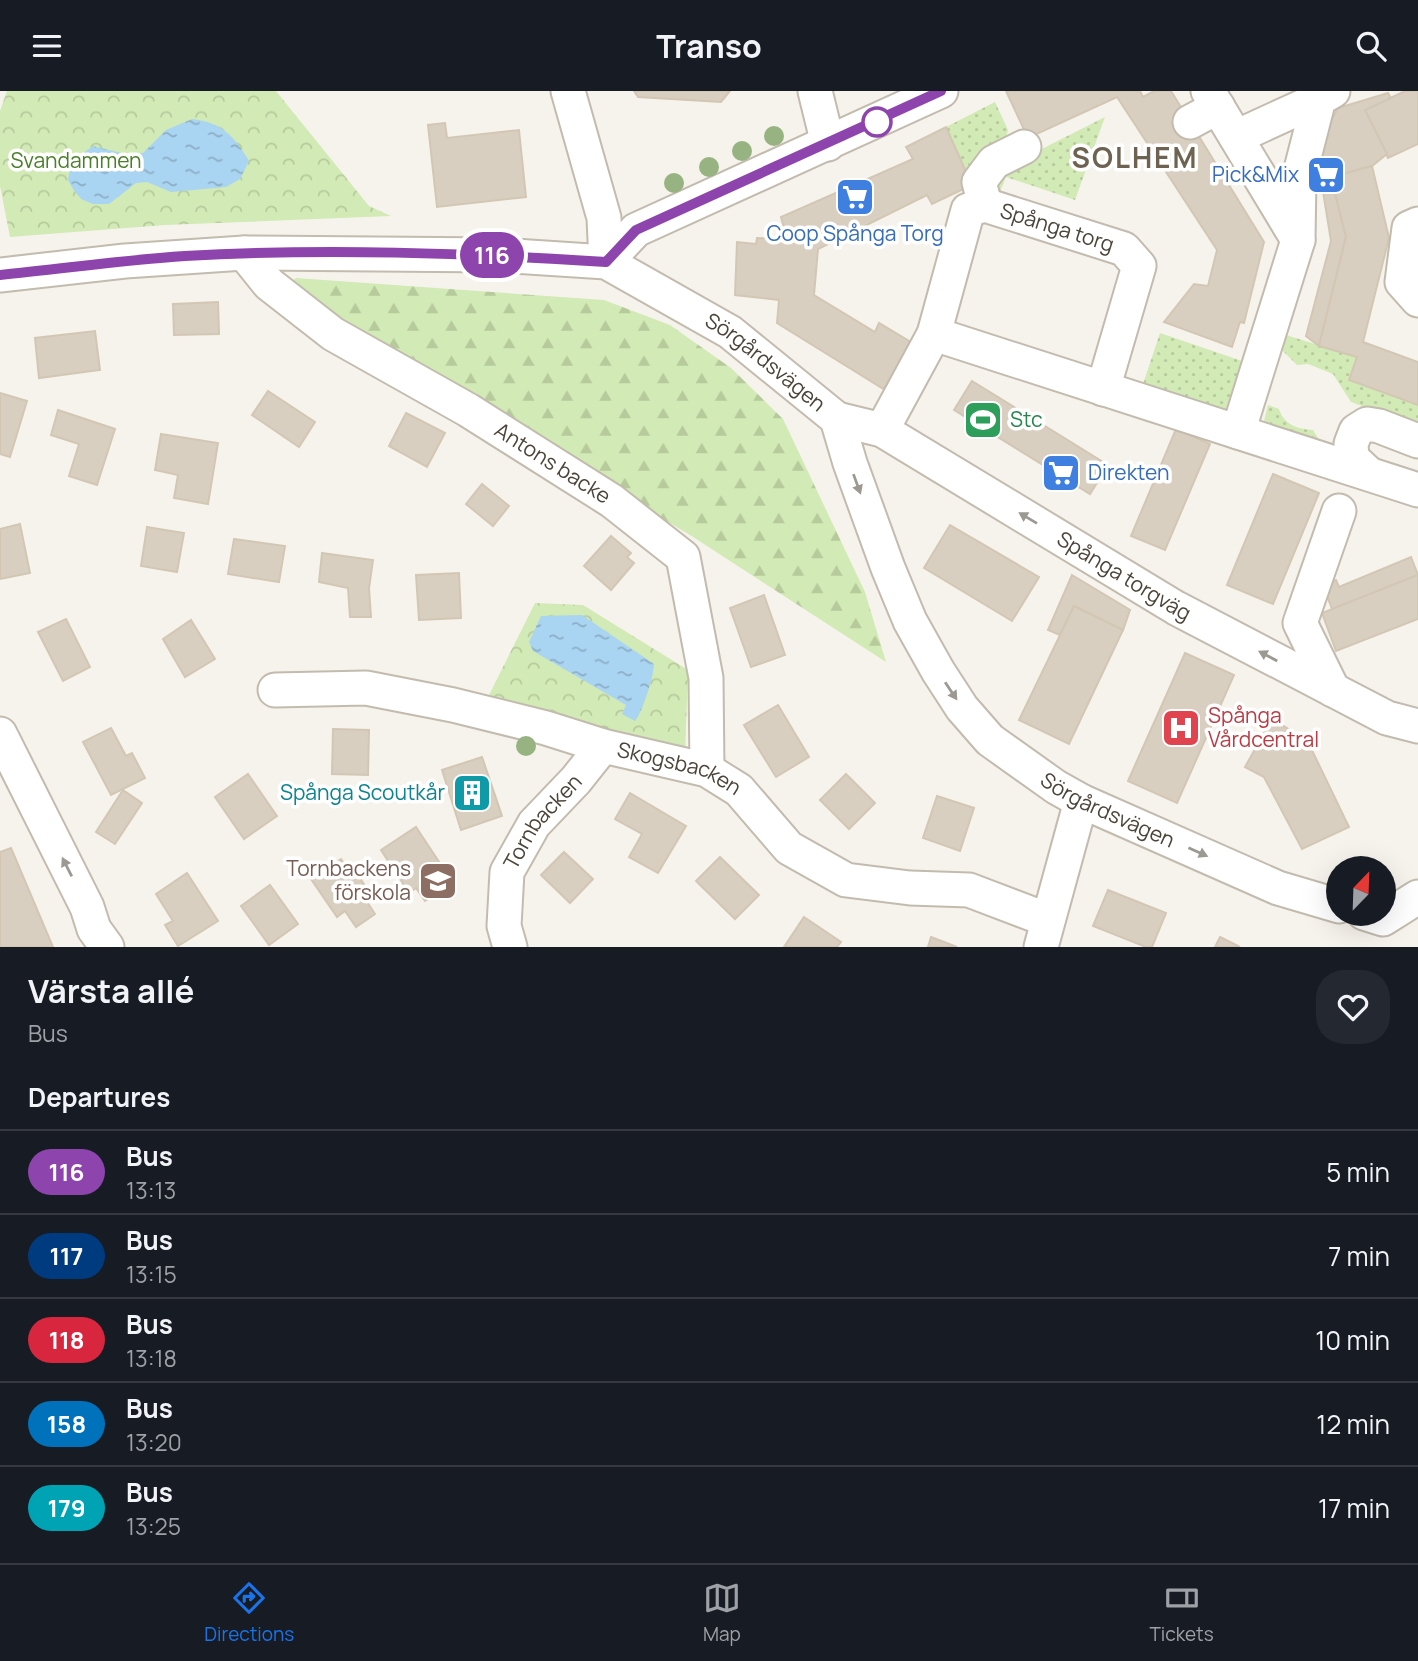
<!DOCTYPE html>
<html lang="en">
<head>
<meta charset="utf-8">
<style>
  :root { --surface:#171b24; --page:#242831; --text:#f1f3f6; --muted:#9ea1a6; --line:#363941; --accent:#1a73e8 }
  body { margin:0; font-family:Manrope,sans-serif; background:var(--page); color:var(--text); height:100vh; display:flex; flex-direction:column; font-size:26px; white-space:nowrap }
  * { box-sizing:border-box; margin:0 }
  p { font-size:23px; color:var(--muted) }
  .icon { flex:none; width:38px; height:38px; fill:none; stroke:currentColor; stroke-width:2; stroke-linecap:round; stroke-linejoin:round }
  .map { position:relative; height:856px; overflow:hidden }
  .sheet { display:flex; flex-direction:column; background:var(--surface); flex:1 }
  .sheet>* { flex:none }
  .badge { padding:0 14px; border-radius:23px; font-size:24px; line-height:46px }
  .needle { width:46px; rotate:23deg }
  .fabs { position:absolute; left:1326px; top:765px; display:grid; gap:14px }
  .fabs a { display:grid; place-items:center; width:70px; height:70px; border-radius:50%; background:var(--surface); box-shadow:0 7px 28px #0002; font-size:35px }
  .map>.badge { position:absolute; translate:-50% -50%; box-shadow:0 0 0 4px #fff }
  h2 { padding:0 28px; font-size:26px; line-height:63px }
  .round { display:grid; place-items:center; flex:none; width:74px; height:74px; border-radius:28px; background:var(--page) }
  .summary { display:flex; align-items:center; justify-content:space-between; height:119px; padding:0 28px }
  h1 { font-size:33px; font-weight:700; line-height:52px }
  ul { padding:0; list-style:none }
  li { display:flex; align-items:center; gap:21px; height:84px; padding:0 28px; border-top:2px solid var(--line) }
  li div { flex:1 }
  li b { display:block; font-size:26px }
  li em { font-style:normal }
  li .badge { min-width:77px; font-weight:700; text-align:center }
  header { display:flex; justify-content:space-between; align-items:center; height:91px; padding:0 28px; background:var(--surface); font-size:32px; font-weight:700 }
  .tabs { display:flex; justify-content:space-around; align-items:center; height:98px; border-top:2px solid var(--line); background:var(--surface); font-size:19px; color:var(--muted) }
  .tabs a { display:grid; justify-items:center; gap:4px }
  .tabs .current { color:var(--accent) }
  .map>svg:first-child { display:block }
  .grass { fill:url(#grass-dots) }
  .forest { fill:url(#forest-firs) }
  .park { fill:url(#park-crowns) }
  .water { fill:url(#water-ripples) }
  .building { fill:#d8cfc1; stroke:#d3c7b4; stroke-width:2 }
  .lines { fill:none; stroke-linecap:round; stroke-linejoin:round }
  .minor-casing { stroke:#c2bbae; stroke-width:37 }
  .minor { stroke:#fff; stroke-width:33 }
  .tree { fill:#97b381 }
  .oneway { fill:#9c9892 }
  .line-casing { stroke:#fff; stroke-width:16 }
  .line { stroke:#8e44ad; stroke-width:10 }
  .stop-dot { fill:#fff; stroke:#8e44ad; stroke-width:3.5 }
  .labels { text-anchor:middle; stroke-width:7; stroke-linejoin:round; paint-order:stroke }
  .park-label { font-size:21px; fill:#4a7f2a; stroke:#fff }
  .shop-label { font-size:21px; fill:#366cbe; stroke:#fff; text-anchor:end }
  .street-label { font-size:21px; fill:#4b4439; stroke:#fff }
  .leisure-label { font-size:21px; fill:#27864d; stroke:#fff; text-anchor:start }
  .health-label { font-size:21px; fill:#be3a42; stroke:#fff; text-anchor:start }
  .culture-label { font-size:21px; fill:#0d838f; stroke:#fff; text-anchor:end }
  .education-label { font-size:21px; fill:#785e54; stroke:#fff; text-anchor:end }
  .district-label { font-size:28px; font-weight:bold; letter-spacing:2px; fill:#6e6250; stroke:#fff }
</style>
</head>
<body>
<header><svg class="icon" aria-label="menu" viewBox="0 0 24 24"><path d="M4 6h16M4 12h16M4 18h16"/></svg>Transo<svg class="icon" aria-label="search" viewBox="0 0 24 24"><circle cx="10" cy="10" r="6"/><path d="M15 15l6 6"/></svg></header>
<div class="map">
<svg width="1418" height="856" viewBox="0 0 1418 856">
  <defs>
    <pattern id="grass-dots" width="8" height="8" patternUnits="userSpaceOnUse" patternTransform="scale(1.75)"><rect width="8" height="8" fill="#d2eab5"/><path d="M2 2h.1M6 6h.1" fill="none" stroke="#b6ca9c" stroke-width="1.8" stroke-linecap="round"/></pattern>
    <pattern id="forest-firs" width="22" height="20" patternUnits="userSpaceOnUse" patternTransform="scale(1.75)"><rect width="22" height="20" fill="#d2eab5"/><path d="M5 1l3.5 6h-7zM16 11l3.5 6h-7z" fill="#b6ca9c"/></pattern>
    <pattern id="park-crowns" width="20" height="18" patternUnits="userSpaceOnUse" patternTransform="scale(1.75)"><rect width="20" height="18" fill="#d2eab5"/><path d="M2 6a3 3 0 1 1 6 0M12 15a3 3 0 1 1 6 0" fill="none" stroke="#b6ca9c"/></pattern>
    <pattern id="water-ripples" width="26" height="14" patternUnits="userSpaceOnUse" patternTransform="scale(1.75)"><rect width="26" height="14" fill="#a9d4f2"/><path d="M2 4q2-2 4 0t4 0M15 11q2-2 4 0t4 0" fill="none" stroke="#8caec5"/></pattern>
  </defs>
  <rect width="100%" height="100%" fill="#f6f3ec"/>
  <g class="grass">
    <path d="M 995,11 L 1008,39 L 1004,54 L 972,94 L 946,36 Z"/>
    <path d="M 1105,26 L 1075,109 L 1006,86 L 1000,101 L 988,97 L 996,81 Z"/>
    <path d="M 1160,242 L 1242,270 L 1225,320 L 1143,293 Z"/>
    <path d="M 1286,244 L 1357,266 L 1349,289 L 1418,314 L 1418,336 L 1351,311 L 1333,283 L 1308,273 L 1297,274 L 1282,259 Z"/>
    <path d="M 1268,314 L 1279,318 C 1284,334 1298,338 1313,339 L 1323,355 L 1263,334 Z"/>
  </g>
  <path class="forest" d="M 296,187 L 604,209 L 670,234 L 731,277 L 783,328 L 865,501 L 886,571 L 690,444 L 337,233 L 286,196 Z"/>
  <g class="park">
    <path d="M 7,0 L 276,0 L 369,115 L 391,125 L 165,134 L 10,146 L 0,95 L 0,20 Z"/>
    <path d="M 535,512 L 583,514 L 688,579 L 685,664 L 487,608 Z"/>
  </g>
  <g class="water">
    <path d="M 192,28 C 222,31 235,46 249,70 L 240,88 L 226,96 L 171,101 L 147,91 L 136,92 L 109,113 L 93,113 L 81,108 L 73,98 L 68,89 L 71,71 L 93,55 L 129,64 L 143,62 L 166,39 Z"/>
    <path d="M 582,524 L 654,573 C 654,585 642,622 635,630 L 622,623 L 626,614 L 533,560 L 529,551 L 541,525 Z"/>
  </g>
  <g class="building">
    <path d="M 634,0 L 730,0 L 721,11 L 638,6 Z"/>
    <path d="M 1006,0 L 1140,0 L 1143,6 L 1154,0 L 1171,0 L 1264,151 L 1244,232 L 1240,231 L 1232,256 L 1164,231 L 1194,193 L 1208,195 L 1217,159 L 1117,6 L 1028,47 Z"/>
    <path d="M 1405,0 L 1418,0 L 1418,53 L 1388,67 L 1365,19 Z"/>
    <path d="M 1388,2 L 1391,7 L 1365,19 L 1387,63 L 1372,75 L 1331,86 L 1346,146 L 1319,255 L 1306,245 L 1331,150 L 1316,57 L 1338,17 Z"/>
    <path d="M 445,32 L 447,47 L 519,39 L 526,106 L 437,116 L 428,34 Z"/>
    <path d="M 946,36 L 972,94 L 932,113 L 927,104 L 818,158 L 814,204 L 875,241 L 879,232 L 916,254 L 890,302 L 777,232 L 779,209 L 735,204 L 737,151 L 756,153 L 757,147 L 787,148 L 781,126 L 913,68 L 906,56 Z"/>
    <path d="M 1372,75 L 1389,147 L 1363,251 L 1418,271 L 1418,314 L 1349,289 L 1357,266 L 1319,255 L 1346,146 L 1331,86 Z"/>
    <path d="M 218,211 L 219,243 L 174,244 L 173,213 Z"/>
    <path d="M 95,240 L 100,279 L 39,287 L 35,247 Z"/>
    <path d="M 972,290 L 1108,374 L 1090,403 L 954,319 Z"/>
    <path d="M 268,300 L 315,331 L 299,356 L 252,324 Z"/>
    <path d="M 0,302 L 27,310 L 10,366 L 0,363 Z"/>
    <path d="M 58,319 L 115,338 L 97,394 L 69,385 L 79,353 L 51,344 Z"/>
    <path d="M 406,322 L 445,342 L 427,376 L 389,355 Z"/>
    <path d="M 1176,338 L 1210,353 L 1165,459 L 1131,445 Z"/>
    <path d="M 161,343 L 218,352 L 208,413 L 174,407 L 178,384 L 155,379 Z"/>
    <path d="M 1273,383 L 1319,402 L 1273,513 L 1227,494 Z"/>
    <path d="M 482,393 L 509,415 L 493,435 L 466,413 Z"/>
    <path d="M 20,433 L 30,482 L 0,488 L 0,438 Z"/>
    <path d="M 950,434 L 1039,486 L 1012,530 L 924,477 Z"/>
    <path d="M 147,436 L 184,442 L 177,481 L 141,475 Z"/>
    <path d="M 611,445 L 631,462 L 627,466 L 634,472 L 611,499 L 584,475 Z"/>
    <path d="M 234,448 L 285,455 L 279,491 L 228,483 Z"/>
    <path d="M 322,462 L 373,469 L 369,497 L 371,526 L 350,526 L 348,497 L 319,491 Z"/>
    <path d="M 1411,466 L 1418,484 L 1332,518 L 1323,494 L 1336,489 L 1339,496 Z"/>
    <path d="M 459,482 L 461,527 L 419,529 L 416,484 Z"/>
    <path d="M 1072,484 L 1130,519 L 1123,539 L 1074,515 L 1060,544 L 1048,539 Z"/>
    <path d="M 1418,484 L 1418,528 L 1336,560 L 1322,522 Z"/>
    <path d="M 764,504 L 785,564 L 751,576 L 730,517 Z"/>
    <path d="M 1074,515 L 1123,539 L 1069,653 L 1019,629 Z"/>
    <path d="M 66,528 L 90,576 L 63,590 L 38,541 Z"/>
    <path d="M 191,529 L 215,568 L 185,586 L 163,548 Z"/>
    <path d="M 1185,562 L 1234,584 L 1177,712 L 1128,690 Z"/>
    <path d="M 778,614 L 809,666 L 776,686 L 744,634 Z"/>
    <path d="M 1272,628 L 1307,649 L 1349,736 L 1302,758 L 1264,686 L 1245,676 Z"/>
    <path d="M 111,637 L 126,665 L 132,662 L 145,687 L 111,704 L 83,651 Z"/>
    <path d="M 333,638 L 369,639 L 368,684 L 332,683 Z"/>
    <path d="M 482,666 L 502,725 L 461,739 L 442,679 Z"/>
    <path d="M 248,683 L 277,725 L 244,748 L 215,706 Z"/>
    <path d="M 846,683 L 875,712 L 849,738 L 820,709 Z"/>
    <path d="M 123,699 L 142,712 L 115,753 L 96,741 Z"/>
    <path d="M 630,702 L 686,735 L 658,782 L 629,766 L 642,743 L 615,728 Z"/>
    <path d="M 937,705 L 974,717 L 960,760 L 923,747 Z"/>
    <path d="M 416,736 L 453,792 L 425,810 L 416,797 L 409,802 L 381,759 Z"/>
    <path d="M 11,757 L 53,856 L 0,856 L 0,761 Z"/>
    <path d="M 564,761 L 593,788 L 570,812 L 541,784 Z"/>
    <path d="M 720,766 L 759,804 L 735,828 L 696,790 Z"/>
    <path d="M 341,768 L 348,778 L 352,775 L 371,804 L 365,808 L 375,823 L 356,836 L 345,820 L 337,826 L 311,788 Z"/>
    <path d="M 187,782 L 218,830 L 178,855 L 165,834 L 173,830 L 156,803 Z"/>
    <path d="M 270,794 L 298,833 L 269,854 L 241,815 Z"/>
    <path d="M 1108,799 L 1166,822 L 1152,856 L 1146,856 L 1093,835 Z"/>
    <path d="M 804,826 L 841,851 L 837,856 L 784,856 Z"/>
    <path d="M 931,846 L 957,856 L 928,856 Z"/>
    <path d="M 1220,846 L 1240,856 L 1215,856 Z"/>
  </g>
  <g class="lines">
    <defs>
      <g id="minor">
        <path d="M 568,0 L 604,127 L 606,171"/>
        <path d="M 815,0 L 828,53"/>
        <path d="M 1208,0 L 1298,149"/>
        <path d="M 1190,31 L 1218,16"/>
        <path d="M 1236,46 L 1319,8"/>
        <path d="M 985,114 L 979,91 L 994,71 L 1024,56"/>
        <path d="M 1418,133 L 1409,137 L 1402,191 L 1418,209"/>
        <path id="s1" d="M 244,162 L 269,193 L 333,243 L 468,319 L 612,410 L 683,466 L 706,587 L 707,679"/>
        <path d="M 606,171 L 636,139 L 941,0"/>
        <path id="s2" d="M 0,184 L 125,170 L 244,162 L 498,164 L 606,171 L 730,241 L 837,328 L 850,372 L 888,477 L 910,530 L 938,580 L 962,617 L 990,649 L 1056,696 L 1081,710 L 1278,797 L 1339,815"/>
        <path d="M 934,243 L 1418,399"/>
        <path id="s3" d="M 837,328 L 882,339 L 1176,517 L 1387,627 L 1418,635"/>
        <path id="s4" d="M 882,339 L 934,243 L 968,119 L 985,114 L 1124,158 L 1139,175 L 1103,298"/>
        <path d="M 1238,341 L 1298,149 L 1299,86 L 1319,8 L 1333,0"/>
        <path d="M 1368,382 L 1352,367 L 1351,353 L 1356,340 L 1367,333 L 1379,335 L 1418,350"/>
        <path id="s5" d="M 275,599 L 366,597 L 453,614 L 546,637 L 603,655 L 707,679 L 739,699 L 789,757 L 846,789 L 910,797 L 969,799 L 1048,829"/>
        <path d="M 1333,599 L 1300,532 L 1339,420"/>
        <path d="M 0,643 L 87,816 L 94,838 L 107,856"/>
        <path d="M 1364,822 L 1383,828 L 1418,806"/>
        <path id="s6" d="M 510,856 L 504,835 L 507,781 L 534,733 L 576,689 L 603,655"/>
        <path d="M 1041,856 L 1081,710"/>
      </g>
    </defs>
    <use href="#minor" class="minor-casing"/>
    <use href="#minor" class="minor"/>
  </g>
  <g class="tree">
    <circle cx="774" cy="45" r="10"/>
    <circle cx="742" cy="60" r="10"/>
    <circle cx="709" cy="76" r="10"/>
    <circle cx="674" cy="92" r="10"/>
    <circle cx="526" cy="655" r="10"/>
  </g>
  <defs><path id="oneway-solid" d="M-6-.8H1V-3.2L6.5 0L1 3.2V.8H-6Z" transform="scale(1.75)"/></defs>
  <g class="oneway">
    <use href="#oneway-solid" transform="translate(857 393) rotate(70)"/>
    <use href="#oneway-solid" transform="translate(1028 427) rotate(-149)"/>
    <use href="#oneway-solid" transform="translate(1268 565) rotate(-152)"/>
    <use href="#oneway-solid" transform="translate(951 600) rotate(56)"/>
    <use href="#oneway-solid" transform="translate(1198 761) rotate(24)"/>
    <use href="#oneway-solid" transform="translate(67 776) rotate(-117)"/>
  </g>
  <g class="lines">
    <defs>
      <path id="line" d="M 0,184 C 62,178 123,169 185,165 C 325,157 466,162 606,171 L 636,139 L 941,0"/>
    </defs>
    <use href="#line" class="line-casing"/>
    <use href="#line" class="line"/>
  </g>
  <defs>
    <symbol id="supermarket-square" viewBox="-11 -11 22 22"><rect x="-9" y="-9" width="18" height="18" rx="4" fill="#3f7fe0" stroke="#fff"/><path d="M-6-5.5h2.5l.6 2H6L4.5 2H-2.5L-4.4-4H-6ZM-1.5 3.2a1.3 1.3 0 1 0 .1 0ZM3 3.2a1.3 1.3 0 1 0 .1 0Z" fill="#fff"/></symbol>
    <symbol id="stadium-square" viewBox="-11 -11 22 22"><rect x="-9" y="-9" width="18" height="18" rx="4" fill="#2e9e5b" stroke="#fff"/><path d="M0-5a6.5 5 0 1 0 0 10a6.5 5 0 1 0 0-10ZM-3.5-1.8h7v3.6h-7Z" fill="#fff"/></symbol>
    <symbol id="hospital-square" viewBox="-11 -11 22 22"><rect x="-9" y="-9" width="18" height="18" rx="4" fill="#e0444e" stroke="#fff"/><path d="M-5-5h3v3.5h4V-5h3V5h-3V1.5h-4V5h-3Z" fill="#fff"/></symbol>
    <symbol id="building-square" viewBox="-11 -11 22 22"><rect x="-9" y="-9" width="18" height="18" rx="4" fill="#0f9aa8" stroke="#fff"/><path d="M-4-6H4V6H1V3H-1V6H-4ZM-2.5-4.3h1.7v1.8h-1.7ZM.8-4.3h1.7v1.8H.8ZM-2.5-1h1.7V.8h-1.7ZM.8-1h1.7V.8H.8Z" fill="#fff"/></symbol>
    <symbol id="school-square" viewBox="-11 -11 22 22"><rect x="-9" y="-9" width="18" height="18" rx="4" fill="#8d6e63" stroke="#fff"/><path d="M0-5L7-2L0 1L-7-2ZM-4 1L0 2.5L4 1V4Q0 6-4 4Z" fill="#fff"/></symbol>
  </defs>
  <g fill-rule="evenodd">
    <use href="#supermarket-square" x="1304" y="62" width="44" height="44"/>
    <use href="#supermarket-square" x="833" y="84" width="44" height="44"/>
    <use href="#stadium-square" x="961" y="307" width="44" height="44"/>
    <use href="#supermarket-square" x="1039" y="360" width="44" height="44"/>
    <use href="#hospital-square" x="1159" y="615" width="44" height="44"/>
    <use href="#building-square" x="450" y="680" width="44" height="44"/>
    <use href="#school-square" x="416" y="768" width="44" height="44"/>
  </g>
  <circle class="stop-dot" cx="877" cy="31" r="14"/>
  <g class="labels">
    <g class="park-label">
      <text x="76" y="77">Svandammen</text>
    </g>
    <g class="shop-label">
      <text x="1299" y="91">Pick&amp;Mix</text>
      <text x="855" y="150" text-anchor="middle">Coop Spånga Torg</text>
      <text x="1088" y="389" text-anchor="start">Direkten</text>
    </g>
    <g class="street-label">
      <text dy="7" stroke="none"><textPath href="#s4" startOffset="331">Spånga torg</textPath></text>
      <text dy="7" stroke="none"><textPath href="#s2" startOffset="796">Sörgårdsvägen</textPath></text>
      <text dy="7" stroke="none"><textPath href="#s1" startOffset="376">Antons backe</textPath></text>
      <text dy="7" stroke="none"><textPath href="#s3" startOffset="329">Spånga torgväg</textPath></text>
      <text dy="7" stroke="none"><textPath href="#s5" startOffset="415">Skogsbacken</textPath></text>
      <text dy="7" stroke="none"><textPath href="#s2" startOffset="1384">Sörgårdsvägen</textPath></text>
      <text dy="7" stroke="none"><textPath href="#s6" startOffset="138">Tornbacken</textPath></text>
    </g>
    <g class="leisure-label">
      <text x="1010" y="336">Stc</text>
    </g>
    <g class="health-label">
      <text x="1208" y="632">Spånga<tspan x="1208" dy="24">Vårdcentral</tspan></text>
    </g>
    <g class="culture-label">
      <text x="445" y="709">Spånga Scoutkår</text>
    </g>
    <g class="education-label">
      <text x="411" y="785">Tornbackens<tspan x="411" dy="24">förskola</tspan></text>
    </g>
    <g class="district-label">
      <text x="1135" y="77">SOLHEM</text>
    </g>
  </g>
</svg>
<div class="fabs">
<a><svg class="needle" viewBox="-14 -14 28 28"><path d="M0-13l5 13h-10z" fill="#e53935"/><path d="M0 13l5-13h-10z" fill="#9ea1a6"/></svg></a>
</div>
<b class="badge" style="left:492px;top:164px;background:#8e44ad;color:#fff">116</b>
</div>
<section class="sheet">
<div class="summary"><div><h1>Värsta allé</h1><p>Bus</p></div><a class="round"><svg class="icon" aria-label="heart" viewBox="0 0 24 24"><path d="M12 20l-8-8c-3-5 5-10 8-4 3-6 11-1 8 4z"/></svg></a></div>
<h2>Departures</h2>
<ul>
<li><span class="badge" style="background:#8e44ad;color:#fff">116</span><div><b>Bus</b><p>13:13</p></div><em>5 min</em></li>
<li><span class="badge" style="background:#003b80;color:#fff">117</span><div><b>Bus</b><p>13:15</p></div><em>7 min</em></li>
<li><span class="badge" style="background:#d7263d;color:#fff">118</span><div><b>Bus</b><p>13:18</p></div><em>10 min</em></li>
<li><span class="badge" style="background:#0072bc;color:#fff">158</span><div><b>Bus</b><p>13:20</p></div><em>12 min</em></li>
<li><span class="badge" style="background:#00a3b4;color:#fff">179</span><div><b>Bus</b><p>13:25</p></div><em>17 min</em></li>
</ul>
</section>
<nav class="tabs">
<a class="current"><svg class="icon" aria-label="directions" viewBox="0 0 24 24"><path d="M12 3l9 9-9 9-9-9zM9 14v-3h6M13 9l2 2-2 2"/></svg>Directions</a>
<a><svg class="icon" aria-label="map" viewBox="0 0 24 24"><path d="M3 6l6-2 6 2 6-2v14l-6 2-6-2-6 2zM9 4v14M15 6v14"/></svg>Map</a>
<a><svg class="icon" aria-label="tickets" viewBox="0 0 24 24"><path d="M3 7h18v10H3zM15 7v10"/></svg>Tickets</a>
</nav>
</body>
</html>
